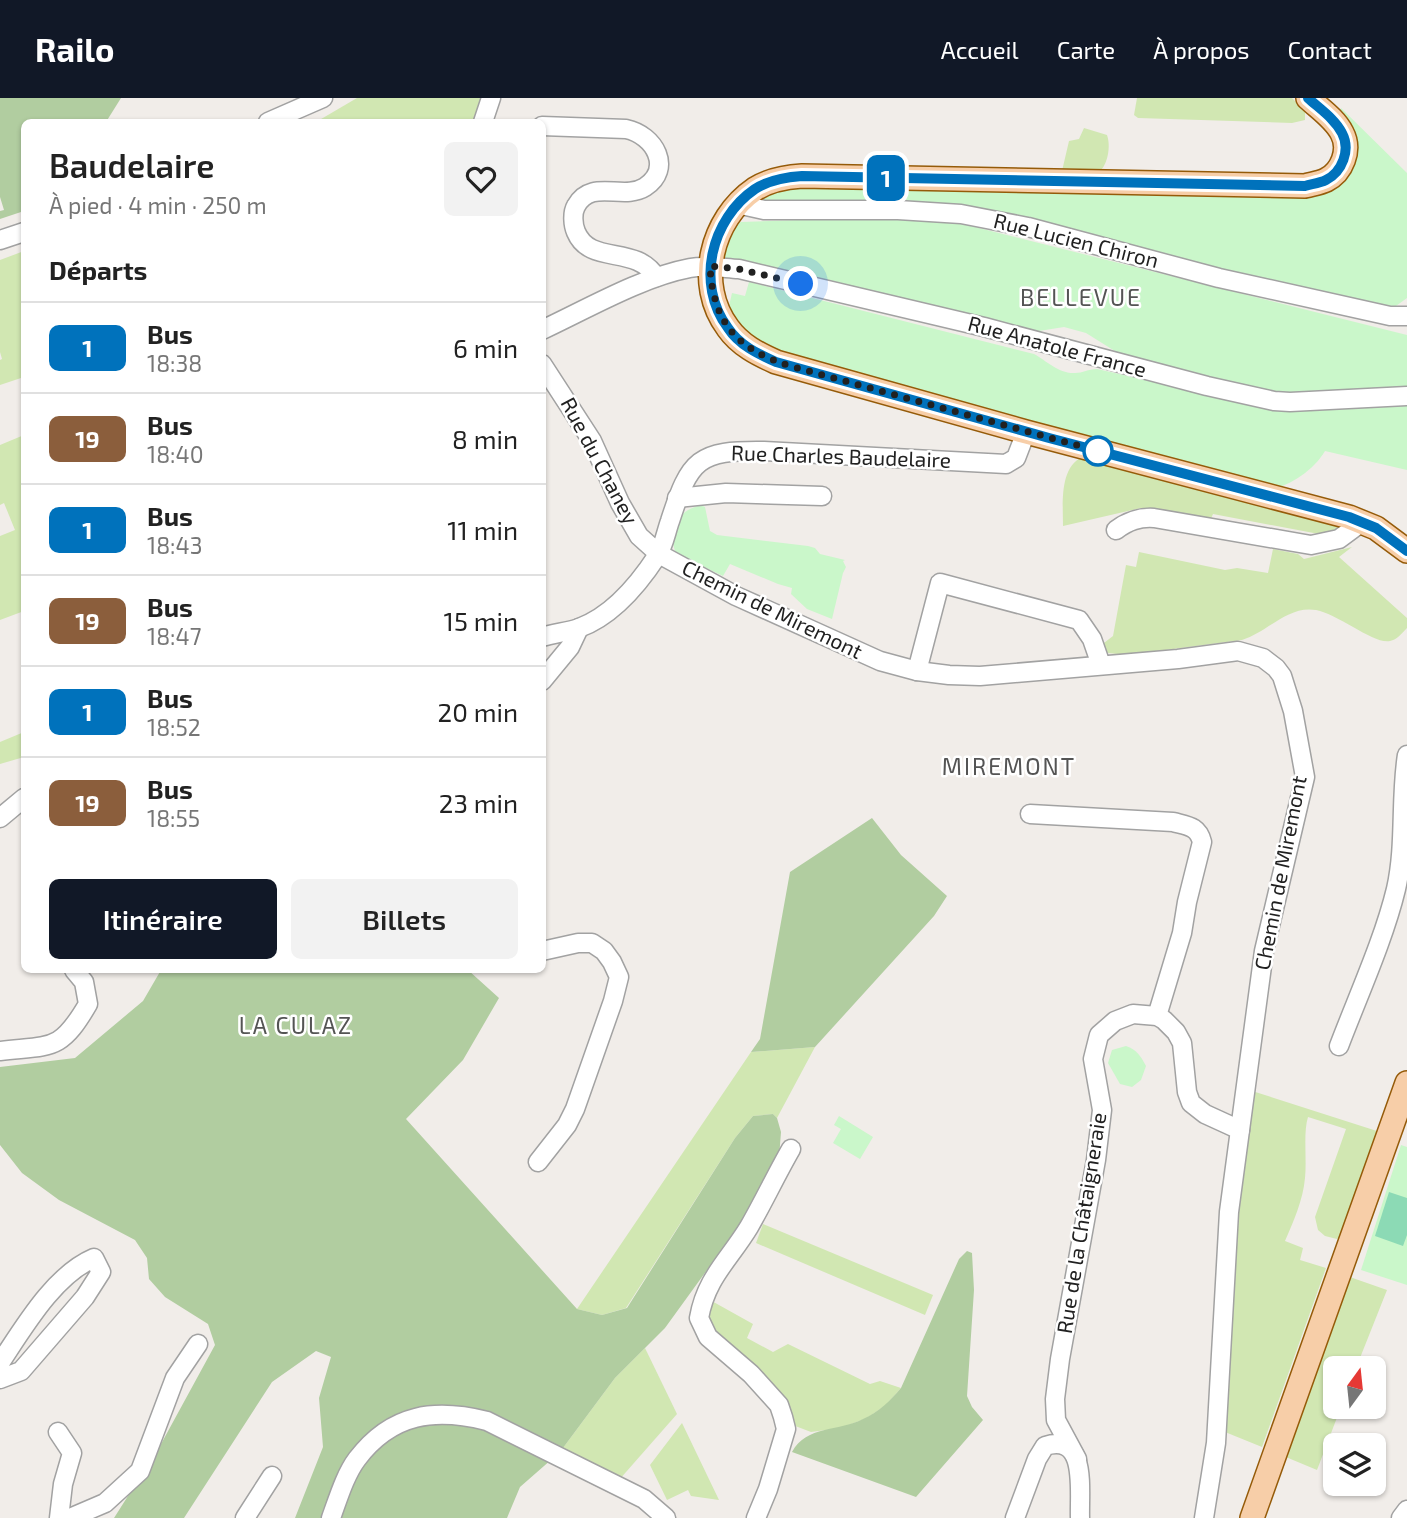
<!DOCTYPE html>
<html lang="fr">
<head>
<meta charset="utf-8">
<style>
  :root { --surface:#fff; --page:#f2f2f2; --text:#222; --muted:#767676; --line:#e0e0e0; --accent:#111827 }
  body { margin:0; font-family:"Exo 2",sans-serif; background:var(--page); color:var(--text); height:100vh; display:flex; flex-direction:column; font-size:26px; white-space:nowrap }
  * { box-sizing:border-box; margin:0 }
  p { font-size:23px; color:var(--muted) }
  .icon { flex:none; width:38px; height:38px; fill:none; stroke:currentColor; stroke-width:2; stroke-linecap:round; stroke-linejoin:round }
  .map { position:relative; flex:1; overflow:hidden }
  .sheet { position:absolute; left:21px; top:21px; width:525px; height:854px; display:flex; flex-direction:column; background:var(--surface); border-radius:10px; box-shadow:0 2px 5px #0004 }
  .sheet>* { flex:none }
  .badge { padding:0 14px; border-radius:10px; font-size:24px; line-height:46px }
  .needle { width:46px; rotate:15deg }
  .tools { position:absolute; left:1323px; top:1258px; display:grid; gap:14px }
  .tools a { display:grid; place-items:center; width:63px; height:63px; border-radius:10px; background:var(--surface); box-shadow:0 2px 5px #0004; font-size:35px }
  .you { position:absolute; width:35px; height:35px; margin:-18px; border:5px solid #fff; border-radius:50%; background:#1a73e8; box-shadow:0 0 0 10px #1a73e833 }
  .map>.badge { position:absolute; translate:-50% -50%; box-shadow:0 0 0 4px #fff }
  h2 { padding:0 28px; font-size:26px; line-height:63px }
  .round { display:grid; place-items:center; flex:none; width:74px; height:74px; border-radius:10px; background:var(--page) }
  .headline { display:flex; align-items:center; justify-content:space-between; height:119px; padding:0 28px }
  h1 { font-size:33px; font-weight:600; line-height:52px }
  .action { display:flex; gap:14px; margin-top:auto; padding:14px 28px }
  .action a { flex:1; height:80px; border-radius:10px; background:var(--accent); color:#fff; font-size:28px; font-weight:600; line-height:80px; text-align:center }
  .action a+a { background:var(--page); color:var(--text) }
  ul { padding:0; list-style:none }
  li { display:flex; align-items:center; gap:21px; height:91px; padding:0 28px; border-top:2px solid var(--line) }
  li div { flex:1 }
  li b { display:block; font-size:26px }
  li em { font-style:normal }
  li .badge { min-width:77px; font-weight:700; text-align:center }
  header { display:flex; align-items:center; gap:42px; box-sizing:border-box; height:98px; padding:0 35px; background:var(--accent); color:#fff }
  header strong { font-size:33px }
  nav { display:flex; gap:38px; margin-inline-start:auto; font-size:24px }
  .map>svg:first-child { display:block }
  .grass { fill:#d1e7b2 }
  .forest { fill:#b1cda0 }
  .park { fill:#caf7ca }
  .pitch { fill:#8cdab5 }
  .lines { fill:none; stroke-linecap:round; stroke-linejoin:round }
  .minor-casing { stroke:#a2a2a2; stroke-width:21 }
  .major-casing { stroke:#955b09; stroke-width:26 }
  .minor { stroke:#fff; stroke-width:18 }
  .major { stroke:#f7cea8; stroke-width:23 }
  .line-casing { stroke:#fff; stroke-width:16 }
  .line { stroke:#0072bc; stroke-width:10 }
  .walk { stroke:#212121; stroke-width:7; stroke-dasharray:0 12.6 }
  .stop-dot { fill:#fff; stroke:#0072bc; stroke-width:3.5 }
  .labels { text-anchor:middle; stroke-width:5; stroke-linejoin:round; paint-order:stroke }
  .street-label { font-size:21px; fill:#212121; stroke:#fff }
  .neighbourhood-label { font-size:23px; letter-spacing:2px; fill:#545454; stroke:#fff }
</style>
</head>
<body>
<header>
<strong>Railo</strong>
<nav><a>Accueil</a><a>Carte</a><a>À propos</a><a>Contact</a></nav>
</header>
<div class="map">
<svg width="1407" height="1420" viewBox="0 0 1407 1420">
  <rect width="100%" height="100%" fill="#f1ede9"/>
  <g class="grass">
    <path d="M 357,0 L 485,0 L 479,24 L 316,24 Z"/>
    <path d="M 1137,0 L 1292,0 L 1305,13 L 1305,22 L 1292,25 L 1138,20 L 1134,17 Z"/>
    <path d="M 1084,30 L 1107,37 C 1111,48 1108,67 1099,74 L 1062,73 L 1069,43 L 1079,41 Z"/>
    <path d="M 24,153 L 24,279 L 0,287 L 0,262 L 2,261 L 0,254 L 0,162 Z"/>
    <path d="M 24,337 L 24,513 L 0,522 L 0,438 L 15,432 L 4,405 L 0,407 L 0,347 Z"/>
    <path d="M 1082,359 L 1342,427 L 1341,431 L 1319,436 L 1213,416 L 1210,423 L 1141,410 L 1063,428 C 1063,407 1059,370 1082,359 Z"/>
    <path d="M 1352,449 L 1339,459 L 1407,520 L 1407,530 C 1402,535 1397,542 1390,543 C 1375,547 1338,516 1316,512 C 1288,507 1268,534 1242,542 L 1127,557 L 1108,555 L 1100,548 L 1113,538 L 1126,467 L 1136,469 L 1139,454 L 1225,472 L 1237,470 L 1268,475 L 1273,451 L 1298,456 L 1304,461 Z"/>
    <path d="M 24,634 L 24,659 L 0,666 L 0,644 Z"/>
    <path d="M 815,949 L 777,1020 L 773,1016 L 753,1018 L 735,1040 L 626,1210 L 602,1217 L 577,1211 L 751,954 Z"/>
    <path d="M 1249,992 L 1380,1034 L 1342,1138 L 1337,1141 L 1325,1138 L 1318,1132 L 1315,1119 L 1346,1031 L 1308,1019 C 1303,1035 1307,1061 1305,1080 C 1303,1102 1294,1122 1285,1143 L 1303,1150 L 1300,1162 L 1326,1170 L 1262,1349 L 1225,1334 L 1237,1140 L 1234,1124 Z"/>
    <path d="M 763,1126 L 933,1197 L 925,1217 L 756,1145 Z"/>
    <path d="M 1347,1178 L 1387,1192 L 1356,1270 L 1335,1270 L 1335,1309 L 1341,1309 L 1317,1372 L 1281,1357 Z"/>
    <path d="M 710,1202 L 753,1226 L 747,1240 L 773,1254 L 788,1246 L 870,1286 L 880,1283 L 901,1290 L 886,1307 L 867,1320 L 841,1330 L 811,1334 L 790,1326 L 784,1301 L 778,1293 L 714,1235 L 704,1217 Z"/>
    <path d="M 645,1250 L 677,1316 L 619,1382 L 560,1354 L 615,1280 Z"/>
    <path d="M 682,1325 L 719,1402 L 691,1398 L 688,1392 L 667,1402 L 650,1367 Z"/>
  </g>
  <g class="forest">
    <path d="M 0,0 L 121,0 L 106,24 L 24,24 L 24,113 L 0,121 L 0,113 L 4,112 L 0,99 Z"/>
    <path d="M 872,720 L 901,757 L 947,798 L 934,818 L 815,949 L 751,954 L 760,941 L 790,774 Z"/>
    <path d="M 161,872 L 468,872 L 499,900 L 463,962 L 406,1021 L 577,1211 L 602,1217 L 627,1210 L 735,1040 L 753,1018 L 773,1016 L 777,1020 L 781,1034 L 779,1060 L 744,1121 L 665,1230 L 615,1280 L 560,1354 L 520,1389 L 507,1420 L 295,1420 L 323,1349 L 319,1300 L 331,1259 L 316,1253 L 272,1284 L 184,1420 L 114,1420 L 161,1346 L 215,1247 L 208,1226 L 165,1199 L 149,1181 L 147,1160 L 135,1142 L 59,1102 L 22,1075 L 0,1047 L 0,969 L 75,960 L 143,903 Z"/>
    <path d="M 967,1153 L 972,1155 L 974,1192 L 967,1298 L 972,1309 L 983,1322 L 916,1399 L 792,1354 C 807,1327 838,1334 863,1321 C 879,1314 890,1303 901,1290 L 959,1161 Z"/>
  </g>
  <g class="park">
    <path d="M 1341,10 L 1407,75 L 1407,200 L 1389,213 L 979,114 L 766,107 L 759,103 L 759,96 L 768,91 L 833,88 L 1303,98 C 1326,95 1355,85 1356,56 C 1356,47 1343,24 1339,14 Z"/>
    <path d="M 825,121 L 942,122 L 975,129 L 1407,237 L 1407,289 L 1326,295 L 1284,295 L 1145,265 L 1118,255 L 1086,235 L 1064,229 L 1039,233 L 1017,231 L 727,162 L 721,158 L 731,128 L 741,124 Z"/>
    <path d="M 749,184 L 1034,256 C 1047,263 1059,276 1075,275 C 1083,275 1088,271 1097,271 L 1266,309 L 1407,303 L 1407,372 L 1325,353 C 1314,372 1290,388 1269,392 L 776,260 L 726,221 L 732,195 L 745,198 Z"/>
    <path d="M 700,407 L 705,409 L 710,433 L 717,437 L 808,448 L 815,450 L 820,456 L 845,462 L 843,463 L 846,469 L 843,475 L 832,521 L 807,511 L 791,496 L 792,490 L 778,486 L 730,466 L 723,478 L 677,456 C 669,446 675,423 685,414 C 689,411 695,409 700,407 Z"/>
    <path d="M 1126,948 C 1137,952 1140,957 1146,968 L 1141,982 L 1132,989 L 1120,986 L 1108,965 L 1112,952 Z"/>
    <path d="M 839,1018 L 873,1039 L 860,1061 L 833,1045 L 841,1031 L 834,1027 Z"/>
    <path d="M 1401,1047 L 1407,1049 L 1407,1187 L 1361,1172 Z"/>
  </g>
  <path class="pitch" d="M 1389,1094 L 1407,1100 L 1407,1137 L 1403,1148 L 1375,1138 Z"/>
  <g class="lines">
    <defs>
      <g id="minor">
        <path d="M 268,24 L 323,0"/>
        <path d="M 483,24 L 491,0"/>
        <path d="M 542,28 L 626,31 C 655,37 673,71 645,89 C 623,103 591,80 576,108 C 572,115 573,127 576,134 C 590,168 636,146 656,179"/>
        <path d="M 741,104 L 746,108 L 764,112 L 898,112 L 961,116 L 1028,129 L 1219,180 L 1390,218 L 1407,218"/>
        <path d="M 0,142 L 24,134"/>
        <path d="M 542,232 C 587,211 642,179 690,170 C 706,167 722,170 739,171 L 984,229 L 1207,288 L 1274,303 L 1290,304 L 1407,298"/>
        <path d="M 542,266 L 592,343 L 620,405 L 639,438 L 659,456 L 736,498 L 880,563 L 917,573 L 949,577 L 980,578 L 1178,561 L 1238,553 L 1263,560 L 1276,570 L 1282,578 L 1293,613 L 1305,679 L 1264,853 L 1229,1114 L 1216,1345 L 1204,1420"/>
        <path d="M 677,400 L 726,395 L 822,398"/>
        <path d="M 1116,432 C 1128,423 1139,419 1154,420 L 1311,447 L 1339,441 L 1362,424"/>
        <path d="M 542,539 C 554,535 568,534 579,530 C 612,518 638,487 657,458 C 664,448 666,434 670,423 C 690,361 698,352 764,353 L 1006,366 L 1016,360 L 1026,334"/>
        <path d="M 917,573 L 940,485 L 1079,522 L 1092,541 L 1101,567"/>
        <path d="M 542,583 L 570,549 L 579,530"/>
        <path d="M 1030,716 L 1173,724 C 1188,728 1198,728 1202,744 L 1187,804 L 1182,835 L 1157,918"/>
        <path d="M 0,720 L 24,700"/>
        <path d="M 1339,948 C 1358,898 1384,841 1396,791 C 1406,747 1400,701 1407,657"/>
        <path d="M 0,953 C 52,947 60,954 88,906 L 84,884 L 74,872"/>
        <path d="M 538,1064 L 567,1027 L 575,1011 L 613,903 L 619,879 L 612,864 L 604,853 L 592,845 L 578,845 L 542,853"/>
        <path d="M 0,1265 C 24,1229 54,1177 94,1160 L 101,1174 L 85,1199 L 21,1273 L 0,1281"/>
        <path d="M 58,1334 L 72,1355 L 63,1386 L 59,1420"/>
        <path d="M 1077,1361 L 1056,1322 L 1055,1301 L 1060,1261 L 1096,1062 L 1102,1012 L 1093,961 L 1099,937 L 1115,923 L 1133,916 L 1157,918 L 1164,922 L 1176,934 L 1182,945 L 1187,994 L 1191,1005 L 1205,1016 L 1240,1032"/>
        <path d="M 70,1420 L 105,1405 L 140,1373 L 175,1280 L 198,1246"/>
        <path d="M 245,1420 L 272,1378"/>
        <path d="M 331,1420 C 338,1401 345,1377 357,1361 C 392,1315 435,1310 487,1323 L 644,1401 L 666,1420"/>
        <path d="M 756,1420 L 768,1391 L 786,1331 L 783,1319 L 779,1307 L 751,1276 L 708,1239 L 699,1220 C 706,1180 729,1162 749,1129 C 764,1103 776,1077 791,1051"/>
        <path d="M 1015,1420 L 1037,1361 L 1045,1348 C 1088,1335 1079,1392 1080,1420"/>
        <path d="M 1401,1420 L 1407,1412"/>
      </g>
      <g id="major">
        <path d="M 1308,0 C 1320,11 1335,21 1342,35 C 1351,52 1342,74 1326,82 C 1320,85 1312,86 1305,88 L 802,78 C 786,79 769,82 755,91 C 711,121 695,186 728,230 C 740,247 758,256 776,264 L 1026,334 L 1349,419 L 1376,430 L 1407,453"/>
        <path d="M 1252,1420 L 1407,985"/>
      </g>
    </defs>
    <use href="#minor" class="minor-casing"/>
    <use href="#major" class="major-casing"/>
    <use href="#minor" class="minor"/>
    <use href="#major" class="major"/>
  </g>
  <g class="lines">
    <defs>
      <path id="line" d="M 1308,0 C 1320,11 1335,21 1342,35 C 1351,52 1342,74 1326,82 C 1320,85 1312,86 1305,88 L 802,78 C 786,79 769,82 755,91 C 711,121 695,186 728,230 C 739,247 758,256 776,264 L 1049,340 L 1349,419 L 1376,430 L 1407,453"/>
    </defs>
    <use href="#line" class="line-casing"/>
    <use href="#line" class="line"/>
    <path class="walk" d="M 801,186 L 739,171 L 710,168 C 713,227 739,253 794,269 L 1098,353"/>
  </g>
  <circle class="stop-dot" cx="1098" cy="353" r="14"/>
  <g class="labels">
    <g class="street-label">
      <text transform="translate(1076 143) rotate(14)" y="7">Rue Lucien Chiron</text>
      <text transform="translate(1057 249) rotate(15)" y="7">Rue Anatole France</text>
      <text transform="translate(841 359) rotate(2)" y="7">Rue Charles Baudelaire</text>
      <text transform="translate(599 363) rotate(62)" y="7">Rue du Chaney</text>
      <text transform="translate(772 512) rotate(26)" y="7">Chemin de Miremont</text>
      <text transform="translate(1281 775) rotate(-79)" y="7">Chemin de Miremont</text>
      <text transform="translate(1082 1125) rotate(-81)" y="7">Rue de la Châtaigneraie</text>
    </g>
    <g class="neighbourhood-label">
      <text x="1081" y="208">BELLEVUE</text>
      <text x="1009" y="677">MIREMONT</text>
      <text x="296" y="936">LA CULAZ</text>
    </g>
  </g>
</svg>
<div class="tools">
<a><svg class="needle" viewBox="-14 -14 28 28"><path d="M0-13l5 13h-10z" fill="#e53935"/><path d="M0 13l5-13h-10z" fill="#767676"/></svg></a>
<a><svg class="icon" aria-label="layers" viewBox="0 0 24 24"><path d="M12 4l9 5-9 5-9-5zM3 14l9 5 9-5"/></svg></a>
</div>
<div class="you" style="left:801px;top:186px"></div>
<b class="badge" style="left:886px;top:80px;background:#0072bc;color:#fff">1</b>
<section class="sheet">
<div class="headline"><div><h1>Baudelaire</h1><p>À pied · 4 min · 250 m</p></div><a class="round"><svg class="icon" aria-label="heart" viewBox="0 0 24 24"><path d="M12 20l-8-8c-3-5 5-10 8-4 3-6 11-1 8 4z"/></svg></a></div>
<h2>Départs</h2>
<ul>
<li><span class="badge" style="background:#0072bc;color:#fff">1</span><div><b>Bus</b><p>18:38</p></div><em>6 min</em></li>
<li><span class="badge" style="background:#8b5e3c;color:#fff">19</span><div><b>Bus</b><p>18:40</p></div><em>8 min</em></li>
<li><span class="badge" style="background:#0072bc;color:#fff">1</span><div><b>Bus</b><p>18:43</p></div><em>11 min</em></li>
<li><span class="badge" style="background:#8b5e3c;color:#fff">19</span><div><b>Bus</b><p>18:47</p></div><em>15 min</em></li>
<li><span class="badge" style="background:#0072bc;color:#fff">1</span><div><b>Bus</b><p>18:52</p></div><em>20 min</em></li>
<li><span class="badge" style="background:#8b5e3c;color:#fff">19</span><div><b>Bus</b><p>18:55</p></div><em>23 min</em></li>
</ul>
<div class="action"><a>Itinéraire</a><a>Billets</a></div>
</section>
</div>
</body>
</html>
